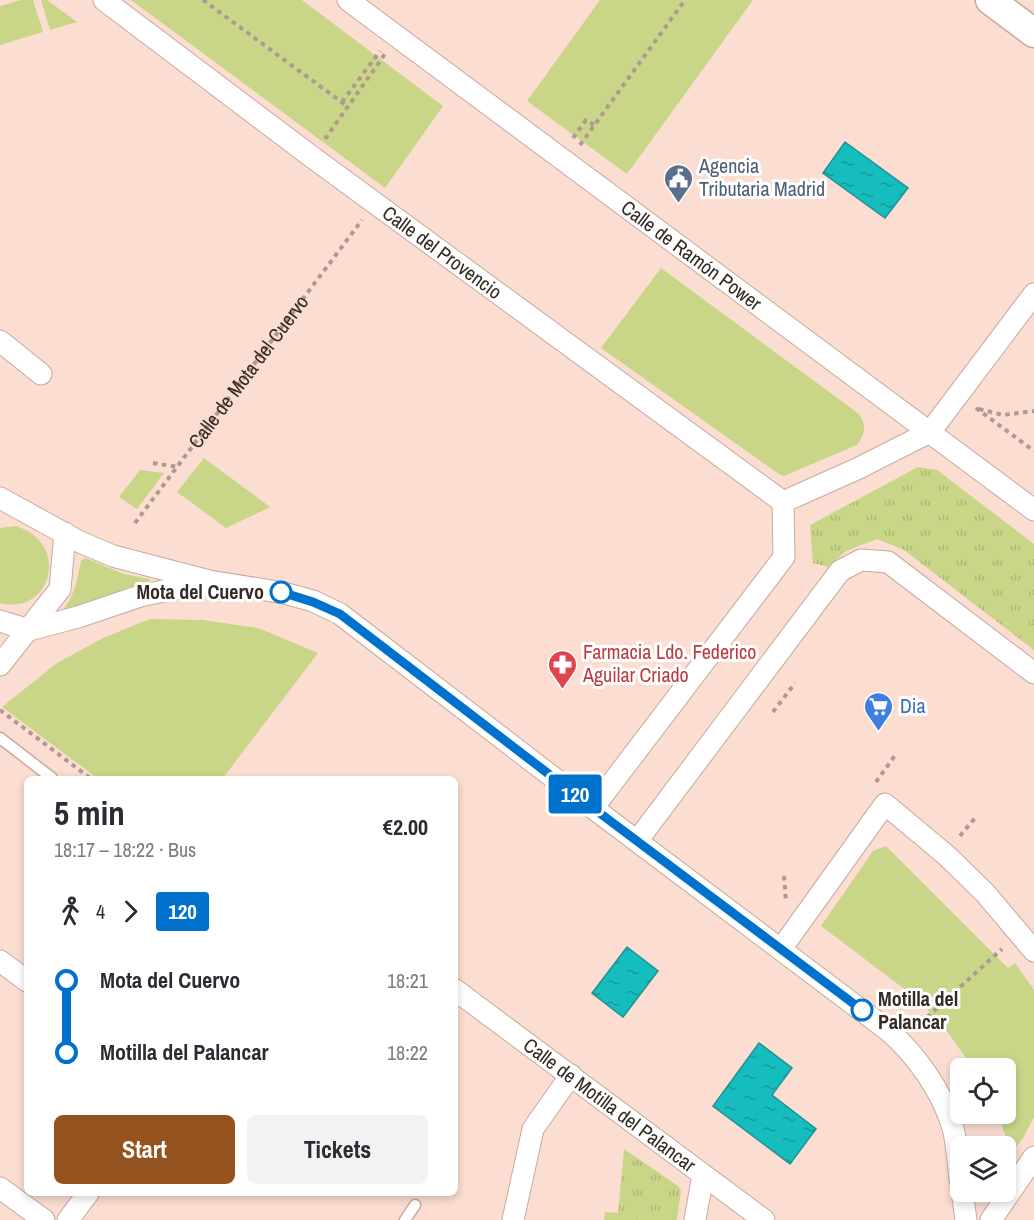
<!DOCTYPE html>
<html lang="en">
<head>
<meta charset="utf-8">
<style>
  :root { --surface:#fff; --page:#f2f2f3; --text:#2b2b33; --muted:#7c7c81; --accent:#94521f }
  body { margin:0; font-family:"Archivo Narrow",sans-serif; background:var(--page); color:var(--text); height:100vh; display:flex; flex-direction:column; font-size:22px; white-space:nowrap }
  * { box-sizing:border-box; margin:0 }
  p { font-size:20px; color:var(--muted) }
  .icon { flex:none; width:33px; height:33px; fill:none; stroke:currentColor; stroke-width:2; stroke-linecap:round; stroke-linejoin:round }
  .map { position:relative; flex:1; overflow:hidden }
  .panel { position:absolute; left:24px; top:776px; width:434px; height:420px; display:flex; flex-direction:column; background:var(--surface); border-radius:9px; box-shadow:0 3px 9px #0003 }
  .panel>* { flex:none }
  .badge { padding:0 12px; border-radius:4px; font-size:21px; line-height:39px }
  .buttons { position:absolute; left:950px; top:1058px; display:grid; gap:12px }
  .buttons a { display:grid; place-items:center; width:66px; height:66px; border-radius:9px; background:var(--surface); box-shadow:0 3px 9px #0003; font-size:30px }
  .map>.badge { position:absolute; translate:-50% -50%; box-shadow:0 0 0 3px #fff }
  .legs { display:flex; align-items:center; gap:9px; height:66px; padding:0 30px; font-size:20px }
  .legs p { margin-inline-start:auto }
  .overview { display:flex; align-items:center; justify-content:space-between; height:102px; padding:0 30px }
  h1 { font-size:33px; font-weight:700; line-height:45px }
  .cta { display:flex; gap:12px; margin-top:auto; padding:12px 30px }
  .cta a { flex:1; height:69px; border-radius:9px; background:var(--accent); color:#fff; font-size:24px; font-weight:700; line-height:69px; text-align:center }
  .cta a+a { background:var(--page); color:var(--text) }
  ul { padding:0 30px; list-style:none }
  li { display:flex; align-items:center; gap:21px; height:72px; font-size:22px }
  li i { display:grid; place-items:center; width:9px; height:100%; margin:0 8px; background:currentColor }
  li i::after { content:''; width:15px; height:15px; margin:-8px; border:4px solid; border-radius:50%; background:var(--surface) }
  li p { margin-inline-start:auto }
  li:first-child i { background:linear-gradient(#0000 50%,currentColor 0) }
  li:last-child i { background:linear-gradient(currentColor 50%,#0000 0) }
  .map>svg:first-child { display:block }
  .grass { fill:url(#grass-tufts) }
  .green { fill:#c9d688 }
  .water { fill:url(#water-ripples); stroke:#1f9191; stroke-width:1.5 }
  .lines { fill:none; stroke-linecap:round; stroke-linejoin:round }
  .lane-casing { stroke:#c7aa9f; stroke-width:13 }
  .street-casing { stroke:#c7aa9f; stroke-width:23 }
  .secondary-casing { stroke:#c7aa9f; stroke-width:31 }
  .path { stroke:#b09990; stroke-width:4; stroke-dasharray:4.5 4.5; stroke-linecap:butt }
  .lane { stroke:#fff; stroke-width:10 }
  .street { stroke:#fff; stroke-width:21 }
  .secondary { stroke:#fff; stroke-width:28 }
  .line-1-casing { stroke:#fff; stroke-width:14 }
  .line-1 { stroke:#0072ce; stroke-width:9 }
  .stop-1-dot { fill:#fff; stroke:#0072ce; stroke-width:3 }
  .labels { text-anchor:middle; stroke-width:6; stroke-linejoin:round; paint-order:stroke }
  .service-label { font-size:20px; fill:#4e5e75; stroke:#fff; text-anchor:start }
  .street-label { font-size:20px; fill:#352a25; stroke:#fff }
  .stop-label { font-size:20px; font-weight:bold; fill:#352a25; stroke:#fff; text-anchor:end }
  .health-label { font-size:20px; fill:#be3a42; stroke:#fff; text-anchor:start }
  .shop-label { font-size:20px; fill:#366cbe; stroke:#fff; text-anchor:start }
</style>
</head>
<body>
<div class="map">
<svg width="1034" height="1220" viewBox="0 0 1034 1220">
  <defs>
    <pattern id="grass-tufts" width="24" height="20" patternUnits="userSpaceOnUse" patternTransform="scale(1.5)"><rect width="24" height="20" fill="#c9d688"/><path d="M3 7l-1-3M5 7V3M7 7l1-3M15 17l-1-3M17 17v-4M19 17l1-3" fill="none" stroke="#adb875"/></pattern>
    <pattern id="water-ripples" width="26" height="14" patternUnits="userSpaceOnUse" patternTransform="scale(1.5)"><rect width="26" height="14" fill="#16bdbf"/><path d="M2 4q2-2 4 0t4 0M15 11q2-2 4 0t4 0" fill="none" stroke="#159a9b"/></pattern>
  </defs>
  <rect width="100%" height="100%" fill="#fbddd1"/>
  <g class="grass">
    <path d="M 918,467 L 937,470 L 1034,544 L 1034,650 L 904,550 L 877,539 L 846,551 L 828,567 L 813,563 L 810,525 Z"/>
    <path d="M 624,1149 L 678,1186 L 681,1191 L 677,1220 L 604,1220 L 605,1212 L 618,1213 Z"/>
  </g>
  <g class="green">
    <path d="M 21,0 L 33,0 L 43,32 L 0,45 L 0,6 Z"/>
    <path d="M 41,0 L 47,0 L 77,22 L 50,30 Z"/>
    <path d="M 131,0 L 302,0 L 443,106 L 385,188 Z"/>
    <path d="M 600,0 L 753,0 L 627,174 L 527,101 Z"/>
    <path d="M 661,268 L 859,414 C 867,426 865,434 857,445 L 784,476 L 779,474 L 601,348 Z"/>
    <path d="M 204,458 L 270,507 L 226,528 L 177,492 Z"/>
    <path d="M 140,470 L 164,473 L 137,509 L 119,497 Z"/>
    <path d="M 15,526 C 71,542 52,616 0,603 L 0,528 Z"/>
    <path d="M 85,558 L 124,574 L 149,579 L 150,583 L 129,587 L 66,614 L 63,610 C 75,594 77,580 81,561 Z"/>
    <path d="M 150,619 L 203,620 L 258,628 L 318,653 L 223,778 L 97,778 L 2,707 L 57,663 L 103,638 Z"/>
    <path d="M 886,846 L 1008,968 L 1015,963 L 1034,990 L 1034,1117 L 1023,1138 L 1011,1153 L 998,1113 L 1005,1113 L 1005,1068 L 973,1068 L 949,1034 L 919,1000 L 821,926 L 873,851 Z"/>
  </g>
  <g class="water">
    <path d="M 845,142 L 908,188 L 885,218 L 823,173 Z"/>
    <path d="M 627,947 L 658,971 L 623,1017 L 592,993 Z"/>
    <path d="M 759,1043 L 792,1068 L 772,1095 L 816,1129 L 790,1164 L 713,1106 Z"/>
  </g>
  <g class="lines">
    <defs>
      <g id="lane">
        <path d="M 0,738 L 52,778"/>
        <path d="M 405,1220 L 415,1205"/>
      </g>
      <g id="street">
        <path id="s2" d="M 104,0 L 312,157 L 783,502"/>
        <path id="s3" d="M 348,0 L 1034,510"/>
        <path d="M 0,341 L 41,374"/>
        <path d="M 0,498 L 80,542 L 113,556 L 209,581 L 284,593 L 313,601 L 340,614 L 593,808 L 889,1031 C 917,1056 942,1091 953,1128 C 957,1143 958,1162 960,1179"/>
        <path d="M 783,502 L 859,468 L 930,432 L 1034,294"/>
        <path d="M 0,621 L 29,630 L 78,617 L 140,596 L 205,582"/>
        <path d="M 0,665 L 60,589 L 65,533"/>
        <path d="M 593,808 L 784,557 L 783,502"/>
        <path d="M 637,841 L 840,571 L 861,560 L 888,562 L 1034,673"/>
        <path d="M 781,949 L 885,804 L 946,855 L 985,893 L 1034,951"/>
        <path d="M 0,961 L 27,981"/>
        <path id="s4" d="M 454,989 L 764,1220"/>
        <path d="M 0,1188 L 44,1220"/>
        <path d="M 962,1191 L 966,1220"/>
        <path d="M 68,1220 L 89,1192"/>
        <path d="M 513,1220 L 533,1129 L 571,1075"/>
        <path d="M 695,1220 L 703,1175"/>
        <path d="M 991,1220 L 1034,1157"/>
      </g>
      <path id="secondary" d="M 990,0 L 1034,33"/>
    </defs>
    <use href="#lane" class="lane-casing"/>
    <use href="#street" class="street-casing"/>
    <use href="#secondary" class="secondary-casing"/>
    <g class="path">
      <path d="M 203,0 L 347,106"/>
      <path d="M 342,102 L 380,51"/>
      <path d="M 573,138 L 586,120 L 594,125"/>
      <path d="M 325,139 L 385,54"/>
      <path d="M 580,145 L 685,0"/>
      <path d="M 976,408 L 1034,451"/>
      <path d="M 979,409 L 1003,415 L 1034,411"/>
      <path d="M 153,463 L 178,467"/>
      <path id="s1" d="M 135,523 L 362,220"/>
      <path d="M 0,710 L 90,778"/>
      <path d="M 773,712 L 795,683"/>
      <path d="M 876,782 L 896,754"/>
      <path d="M 960,836 L 975,818"/>
      <path d="M 784,876 L 786,902"/>
      <path d="M 927,1017 L 1002,949"/>
    </g>
    <use href="#lane" class="lane"/>
    <use href="#street" class="street"/>
    <use href="#secondary" class="secondary"/>
  </g>
  <g class="lines">
    <defs>
      <path id="line-1" d="M 281,592 L 313,602 L 340,614 L 593,808 L 862,1010"/>
    </defs>
    <use href="#line-1" class="line-1-casing"/>
    <use href="#line-1" class="line-1"/>
  </g>
  <defs>
    <symbol id="civic-pin" viewBox="-11 -11 22 30"><path d="M0 17L-7.5 6A9.5 9.5 0 1 1 7.5 6Z" fill="#5c6f8a" stroke="#fff"/><path d="M-.6-6.5H3V-4.5H.6V-3L4-1V1h2V6H-6V1h2V-1L-.6-3ZM-1.2 2.5V6h2.4V2.5Z" fill="#fff"/></symbol>
    <symbol id="pharmacy-pin" viewBox="-11 -11 22 30"><path d="M0 17L-7.5 6A9.5 9.5 0 1 1 7.5 6Z" fill="#e0444e" stroke="#fff"/><path d="M-2-6h4v4h4v4h-4v4h-4v-4h-4v-4h4Z" fill="#fff"/></symbol>
    <symbol id="supermarket-pin" viewBox="-11 -11 22 30"><path d="M0 17L-7.5 6A9.5 9.5 0 1 1 7.5 6Z" fill="#3f7fe0" stroke="#fff"/><path d="M-6-5.5h2.5l.6 2H6L4.5 2H-2.5L-4.4-4H-6ZM-1.5 3.2a1.3 1.3 0 1 0 .1 0ZM3 3.2a1.3 1.3 0 1 0 .1 0Z" fill="#fff"/></symbol>
  </defs>
  <g fill-rule="evenodd">
    <use href="#civic-pin" x="662" y="162" width="33" height="45"/>
    <use href="#pharmacy-pin" x="546" y="648" width="33" height="45"/>
    <use href="#supermarket-pin" x="862" y="690" width="33" height="45"/>
  </g>
  <g class="stop-1-dot">
    <circle cx="281" cy="592" r="10"/>
    <circle cx="862" cy="1010" r="10"/>
  </g>
  <g class="labels">
    <g class="service-label">
      <text x="699" y="173">Agencia<tspan x="699" dy="23">Tributaria Madrid</tspan></text>
    </g>
    <g class="street-label">
      <text dy="7" stroke="none"><textPath href="#s2" startOffset="422">Calle del Provencio</textPath></text>
      <text dy="7" stroke="none"><textPath href="#s3" startOffset="428">Calle de Ramón Power</textPath></text>
      <text dy="7" stroke="none"><textPath href="#s1" startOffset="189">Calle de Mota del Cuervo</textPath></text>
      <text dy="7" stroke="none"><textPath href="#s4" startOffset="194">Calle de Motilla del Palancar</textPath></text>
    </g>
    <g class="stop-label">
      <text x="264" y="599">Mota del Cuervo</text>
      <text x="878" y="1006" text-anchor="start">Motilla del<tspan x="878" dy="23">Palancar</tspan></text>
    </g>
    <g class="health-label">
      <text x="583" y="659">Farmacia Ldo. Federico<tspan x="583" dy="23">Aguilar Criado</tspan></text>
    </g>
    <g class="shop-label">
      <text x="900" y="713">Dia</text>
    </g>
  </g>
</svg>
<div class="buttons">
<a><svg class="icon" aria-label="locate" viewBox="0 0 24 24"><circle cx="12" cy="12" r="6"/><path d="M12 2v4M12 18v4M2 12h4M18 12h4"/></svg></a>
<a><svg class="icon" aria-label="layers" viewBox="0 0 24 24"><path d="M12 4l9 5-9 5-9-5zM3 14l9 5 9-5"/></svg></a>
</div>
<b class="badge" style="left:575px;top:794px;background:#0072ce;color:#fff">120</b>
<section class="panel">
<div class="overview"><div><h1>5 min</h1><p>18:17 – 18:22 · Bus</p></div><b>€2.00</b></div>
<div class="legs"><svg class="icon" aria-label="walk" viewBox="0 0 24 24"><circle cx="13" cy="4" r="2"/><path d="M13 8l-2 6 4 7M11 14l-3 7M7 12l3-4h3l4 4"/></svg>4<svg class="icon" aria-label="forward" viewBox="0 0 24 24"><path d="M9 5l7 7-7 7"/></svg><b class="badge" style="background:#0072ce;color:#fff">120</b></div>
<ul>
<li><i style="color:#0072ce"></i><b>Mota del Cuervo</b><p>18:21</p></li>
<li><i style="color:#0072ce"></i><b>Motilla del Palancar</b><p>18:22</p></li>
</ul>
<div class="cta"><a>Start</a><a>Tickets</a></div>
</section>
</div>
</body>
</html>
